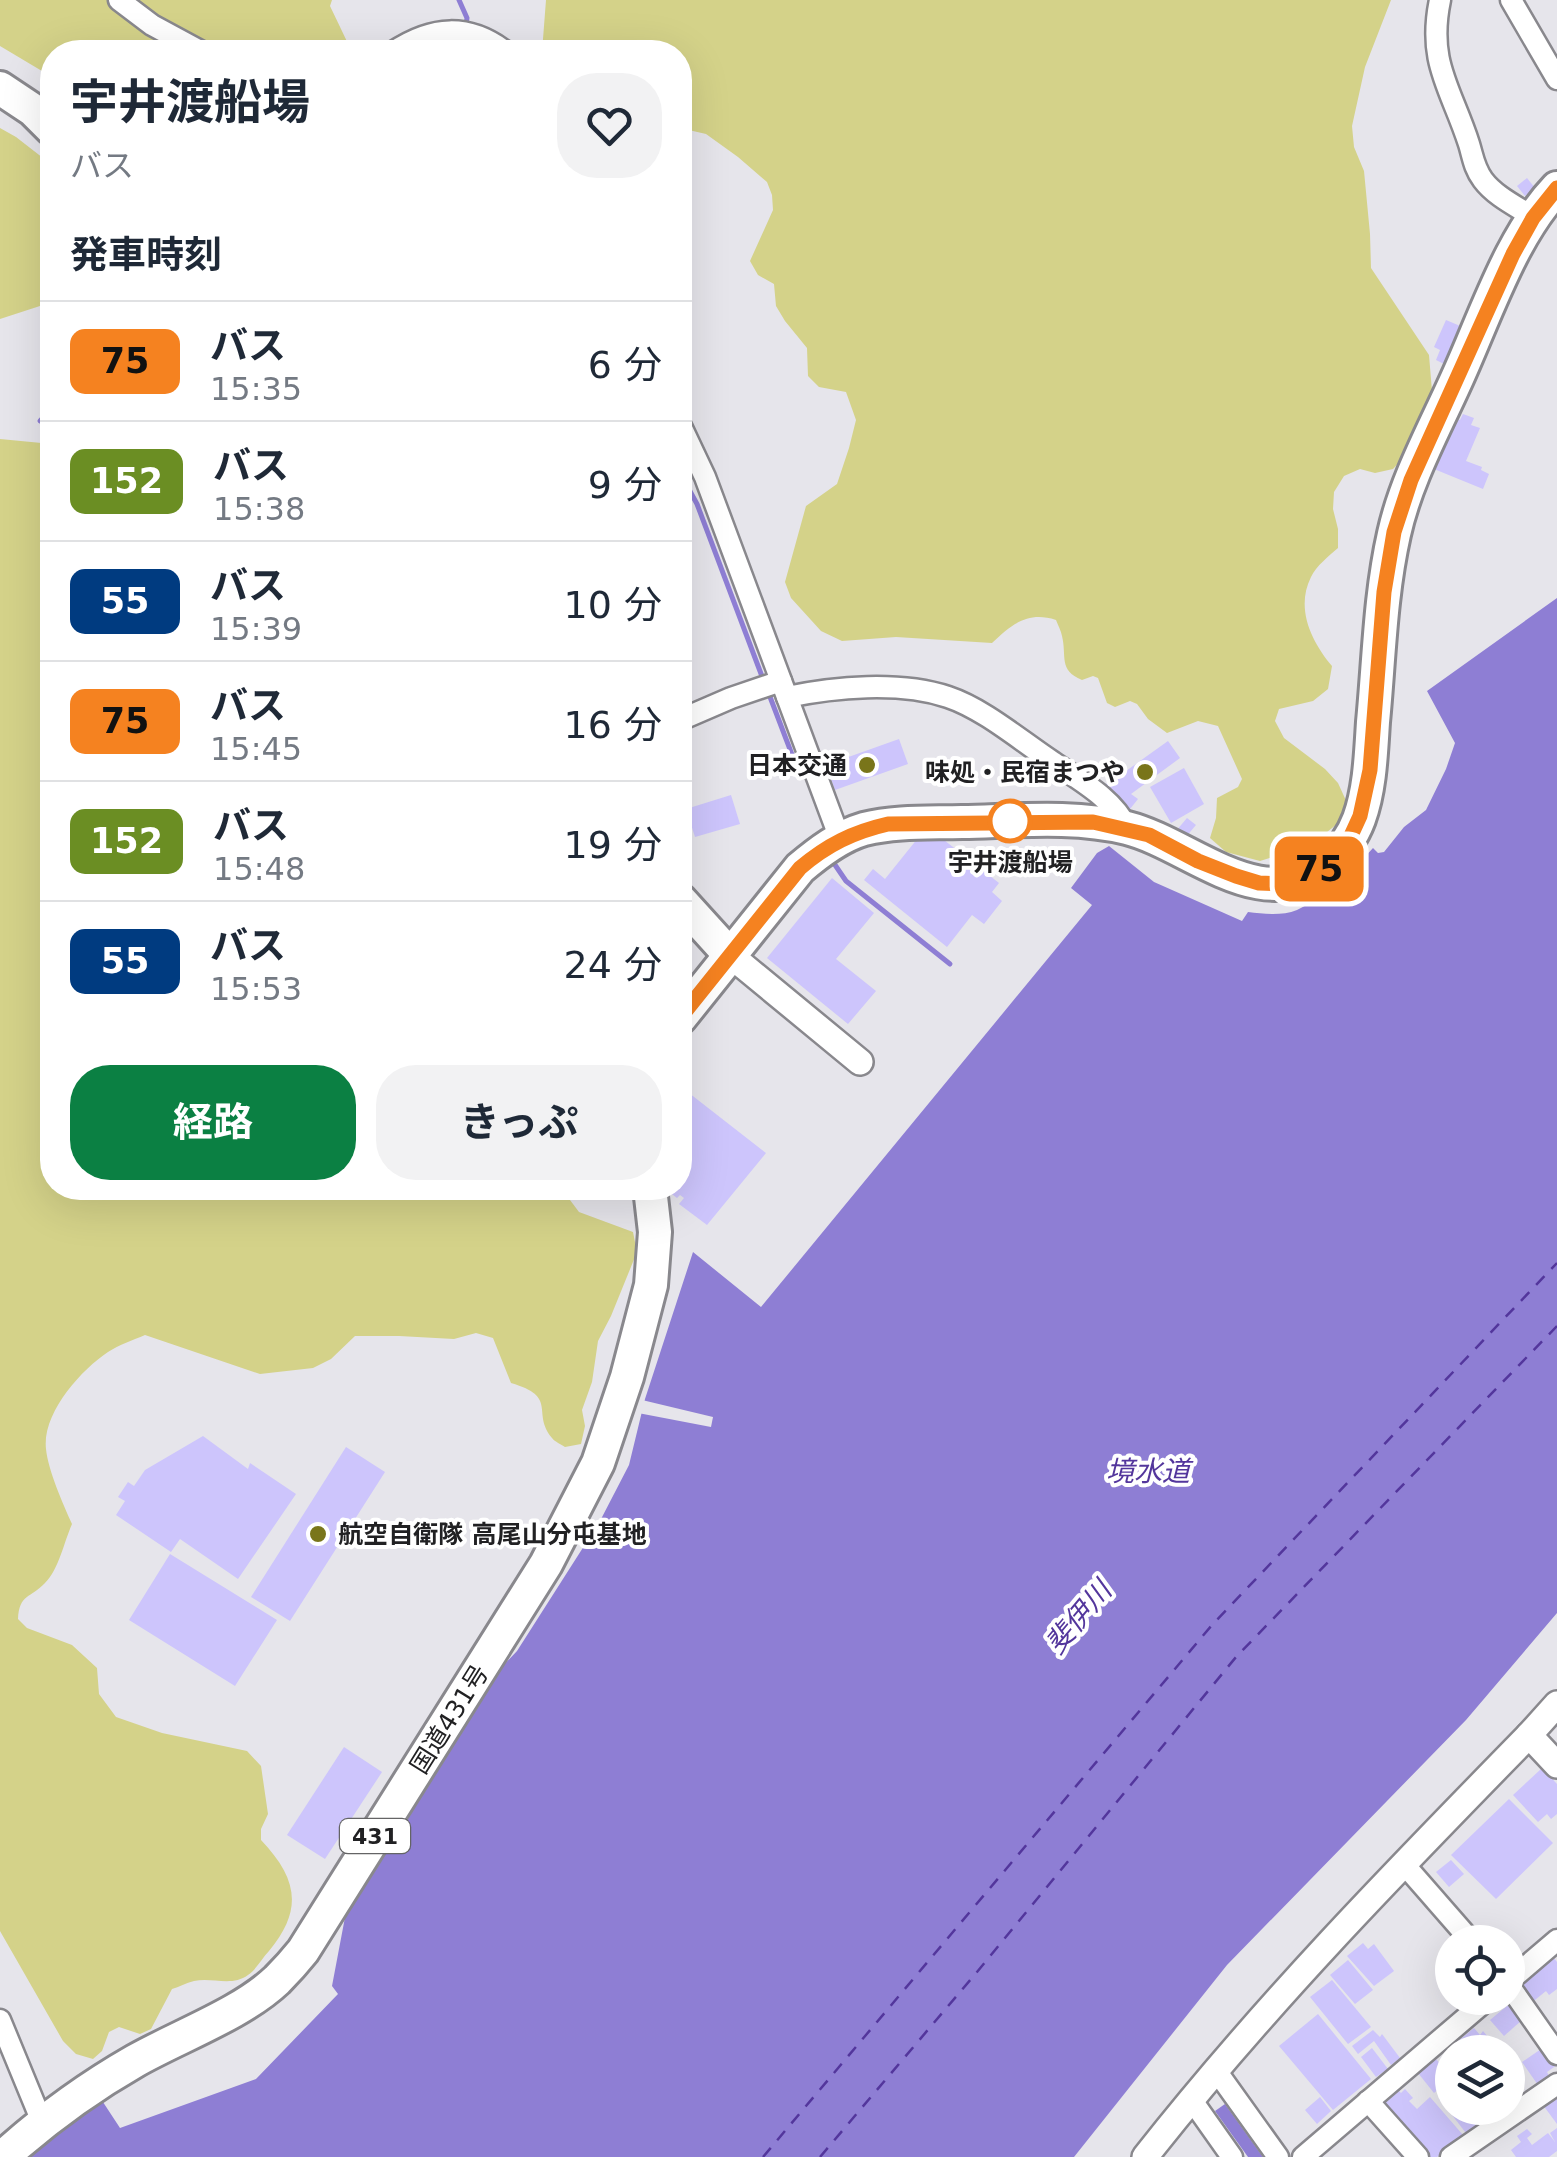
<!DOCTYPE html>
<html lang="ja">
<head>
<meta charset="utf-8">
<style>
  :root { --surface:#fff; --page:#f2f2f3; --text:#1f2937; --muted:#747a83; --line:#e0e1e3; --accent:#0b8043 }
  body { margin:0; font-family:"DejaVu Sans","Noto Sans JP",sans-serif; background:var(--page); color:var(--text); height:100vh; display:flex; flex-direction:column; font-size:38px; white-space:nowrap }
  * { box-sizing:border-box; margin:0 }
  p { font-size:32px; color:var(--muted) }
  .icon { flex:none; width:55px; height:55px; fill:none; stroke:currentColor; stroke-width:2; stroke-linecap:round; stroke-linejoin:round }
  .map { position:relative; flex:1; overflow:hidden }
  .drawer { position:absolute; left:40px; top:40px; width:652px; height:1160px; display:flex; flex-direction:column; background:var(--surface); border-radius:40px; box-shadow:0 10px 40px #0002 }
  .drawer>* { flex:none }
  .badge { padding:0 20px; border-radius:15px; font-size:35px; line-height:65px }
  .buttons { position:absolute; left:1435px; top:1925px; display:grid; gap:20px }
  .buttons a { display:grid; place-items:center; width:90px; height:90px; border-radius:50%; background:var(--surface); box-shadow:0 10px 40px #0002; font-size:50px }
  .map>.badge { position:absolute; translate:-50% -50%; box-shadow:0 0 0 5px #fff }
  h2 { padding:0 30px; font-size:38px; line-height:90px }
  .round { display:grid; place-items:center; flex:none; width:105px; height:105px; border-radius:40px; background:var(--page) }
  .summary { display:flex; align-items:center; justify-content:space-between; height:170px; padding:0 30px }
  h1 { font-size:48px; font-weight:700; line-height:75px }
  .action { display:flex; gap:20px; margin-top:auto; padding:20px 30px }
  .action a { flex:1; height:115px; border-radius:40px; background:var(--accent); color:#fff; font-size:40px; font-weight:700; line-height:115px; text-align:center }
  .action a+a { background:var(--page); color:var(--text) }
  ul { padding:0; list-style:none }
  li { display:flex; align-items:center; gap:30px; height:120px; padding:0 30px; border-top:2px solid var(--line) }
  li div { flex:1 }
  li b { display:block; font-size:38px }
  li em { font-style:normal }
  li .badge { min-width:110px; font-weight:700; text-align:center }
  .map>svg:first-child { display:block }
  .green { fill:#d4d289 }
  .water { fill:#8e7ed4 }
  .pier { fill:#e6e5eb }
  .lines { fill:none; stroke-linecap:round; stroke-linejoin:round }
  .stream { stroke:#8e7ed4; stroke-width:5 }
  .ferry { stroke:#53369c; stroke-width:2.5; stroke-dasharray:12 10; stroke-linecap:butt }
  .building { fill:#cdc5fc }
  .minor-casing { stroke:#89888d; stroke-width:25 }
  .tertiary-casing { stroke:#89888d; stroke-width:30 }
  .trunk-casing { stroke:#89888d; stroke-width:38 }
  .minor { stroke:#fff; stroke-width:20 }
  .tertiary { stroke:#fff; stroke-width:25 }
  .trunk { stroke:#fff; stroke-width:32 }
  .line-casing { stroke:#fff; stroke-width:22 }
  .line { stroke:#f58220; stroke-width:15 }
  .poi-dot { fill:#79751a; stroke:#fff; stroke-width:4 }
  .stop-dot { fill:#fff; stroke:#f58220; stroke-width:5 }
  .labels { text-anchor:middle; stroke-width:8; stroke-linejoin:round; paint-order:stroke }
  .shield { fill:#fff; stroke:#646465; stroke-width:2.5 }
  .shield-label { font-size:22px; font-weight:bold; fill:#212123 }
  .poi-label { font-size:25px; font-weight:bold; fill:#212123; stroke:#fff; text-anchor:end }
  .stop-label { font-size:25px; font-weight:bold; fill:#212123; stroke:#fff }
  .street-label { font-size:25px; fill:#212123; stroke:#fff }
  .water-label { font-size:28px; font-style:italic; fill:#53369c; stroke:#fff }
</style>
</head>
<body>
<div class="map">
<svg width="1557" height="2157" viewBox="0 0 1557 2157">
  <rect width="100%" height="100%" fill="#e6e5eb"/>
  <g class="green">
    <path d="M 0,0 L 332,0 L 330,6 L 352,52 L 52,52 L 52,77 L 0,46 Z"/>
    <path d="M 546,0 L 1391,0 L 1365,67 L 1352,126 L 1354,147 L 1364,171 L 1370,234 L 1371,268 L 1429,355 L 1432,391 L 1405,456 L 1393,469 L 1375,473 L 1360,469 L 1344,476 L 1334,492 L 1333,509 L 1338,529 L 1338,548 C 1329,556 1316,566 1311,577 C 1295,609 1312,642 1332,666 L 1328,689 L 1313,701 L 1279,709 L 1275,721 L 1284,738 L 1325,769 L 1338,783 L 1348,805 L 1337,824 L 1311,845 L 1260,861 L 1226,852 L 1210,838 L 1216,818 L 1217,798 L 1238,787 L 1242,779 L 1218,726 L 1198,721 L 1167,733 L 1148,719 L 1137,704 L 1130,701 L 1115,707 L 1107,703 L 1098,678 L 1093,676 L 1082,680 C 1058,670 1067,656 1062,636 C 1061,631 1058,625 1056,620 C 1028,611 1012,624 992,643 L 896,637 L 842,641 L 821,631 L 791,598 L 785,582 L 806,506 L 837,484 L 849,448 L 856,420 L 846,392 L 819,387 L 808,376 L 807,348 L 785,321 L 776,306 L 774,284 L 758,275 L 750,261 L 773,210 L 772,195 L 767,182 L 738,157 L 706,134 L 680,128 L 680,52 L 542,52 Z"/>
    <path d="M 0,128 L 16,137 L 52,165 L 52,304 L 43,305 L 0,319 Z"/>
    <path d="M 0,439 L 52,444 L 52,1188 L 561,1188 L 579,1212 L 633,1232 L 637,1252 L 611,1316 L 598,1341 L 592,1382 L 582,1410 L 585,1426 L 581,1444 L 565,1447 C 561,1444 555,1442 552,1438 C 531,1412 559,1397 511,1383 L 493,1338 L 476,1333 L 454,1339 L 399,1336 L 355,1336 L 331,1359 L 313,1368 L 260,1374 L 145,1335 C 133,1340 119,1345 108,1352 C 81,1370 42,1413 46,1449 C 48,1470 63,1504 72,1524 C 64,1542 59,1569 45,1583 C 31,1598 19,1594 18,1619 L 27,1628 L 72,1645 L 97,1668 L 99,1694 L 116,1717 L 162,1733 L 247,1751 L 261,1766 L 268,1814 L 261,1829 L 261,1840 C 297,1878 304,1909 269,1951 C 262,1958 256,1970 248,1975 C 232,1987 212,1977 194,1981 C 186,1983 179,1987 172,1989 L 151,2029 L 140,2034 L 119,2027 L 109,2032 L 102,2051 L 93,2059 L 76,2054 L 63,2041 L 0,1931 Z"/>
  </g>
  <g class="water">
    <path d="M 1557,598 L 1557,1613 L 1466,1720 L 1227,1965 L 1074,2157 L 24,2157 L 101,2099 L 120,2128 L 256,2079 L 338,1994 L 332,1986 L 346,1912 L 497,1672 L 517,1651 L 600,1521 L 629,1465 L 645,1399 L 693,1252 L 761,1307 L 1092,905 L 1071,888 L 1097,853 L 1109,846 L 1154,882 L 1242,921 L 1248,912 C 1264,914 1282,916 1297,910 C 1320,900 1356,867 1373,848 L 1378,853 L 1384,852 L 1404,827 L 1426,810 L 1446,769 L 1455,743 L 1427,691 Z"/>
    <path d="M 1225,2104 L 1263,2157 L 1248,2157 L 1215,2111 Z"/>
  </g>
  <path class="pier" d="M 642,1400 L 713,1417 L 711,1427 L 638,1413 Z"/>
  <g class="lines">
    <g class="stream">
      <path d="M 459,0 L 467,18 L 466,25"/>
      <path d="M 463,52 L 465,36"/>
      <path d="M 40,421 L 52,408"/>
      <path d="M 680,473 L 697,504 L 763,679"/>
      <path d="M 767,689 L 799,773"/>
      <path d="M 831,859 L 846,881 L 950,964"/>
    </g>
    <g class="ferry">
      <path d="M 763,2157 L 1212,1625 L 1557,1263"/>
      <path d="M 820,2157 L 977,1972 L 1236,1657 L 1557,1326"/>
    </g>
  </g>
  <g class="building">
    <path d="M 1527,178 L 1535,188 L 1525,196 L 1517,186 Z"/>
    <path d="M 1446,320 L 1465,328 L 1448,366 L 1436,360 L 1440,350 L 1434,347 Z"/>
    <path d="M 1463,414 L 1474,418 L 1471,425 L 1480,428 L 1466,461 L 1482,467 L 1481,470 L 1489,474 L 1483,489 L 1434,469 L 1455,418 L 1460,420 Z"/>
    <path d="M 899,739 L 908,764 L 835,790 L 826,765 Z"/>
    <path d="M 1168,741 L 1180,758 L 1131,794 L 1138,799 L 1130,809 L 1103,789 L 1110,779 L 1112,781 Z"/>
    <path d="M 1184,768 L 1204,804 L 1171,823 L 1150,787 Z"/>
    <path d="M 731,795 L 740,824 L 695,837 L 686,809 Z"/>
    <path d="M 1187,818 L 1196,825 L 1185,838 L 1176,831 Z"/>
    <path d="M 922,833 L 930,839 L 935,833 L 999,883 L 992,892 L 1002,901 L 984,924 L 972,915 L 947,947 L 864,880 L 873,869 L 885,879 Z"/>
    <path d="M 832,878 L 874,913 L 836,959 L 876,991 L 848,1024 L 767,958 Z"/>
    <path d="M 680,1086 L 766,1153 L 707,1225 L 679,1204 L 684,1198 L 680,1195 L 677,1198 L 664,1188 L 680,1188 Z"/>
    <path d="M 203,1436 L 248,1469 L 250,1463 L 296,1494 L 238,1579 L 180,1539 L 171,1552 L 116,1515 L 125,1501 L 118,1497 L 128,1482 L 134,1486 L 145,1470 Z"/>
    <path d="M 346,1447 L 385,1472 L 290,1621 L 251,1597 Z"/>
    <path d="M 170,1554 L 277,1620 L 235,1686 L 129,1620 Z"/>
    <path d="M 344,1747 L 382,1772 L 325,1859 L 287,1835 Z"/>
    <path d="M 1541,1769 L 1544,1770 L 1557,1784 L 1557,1814 L 1551,1819 L 1547,1814 L 1538,1822 L 1513,1795 Z"/>
    <path d="M 1509,1799 L 1553,1843 L 1496,1899 L 1451,1855 Z"/>
    <path d="M 1451,1860 L 1464,1874 L 1449,1887 L 1436,1872 Z"/>
    <path d="M 1363,1943 L 1368,1949 L 1374,1944 L 1394,1971 L 1374,1986 L 1347,1956 Z"/>
    <path d="M 1553,1957 L 1557,1962 L 1557,1989 L 1549,1995 L 1546,1991 L 1530,2004 L 1523,1995 L 1524,1981 Z"/>
    <path d="M 1348,1960 L 1373,1990 L 1355,2004 L 1330,1975 Z"/>
    <path d="M 1332,1980 L 1371,2027 L 1348,2044 L 1310,1997 Z"/>
    <path d="M 1508,2005 L 1521,2021 L 1504,2036 L 1490,2020 Z"/>
    <path d="M 1318,2014 L 1371,2079 L 1333,2110 L 1279,2046 Z"/>
    <path d="M 1474,2028 L 1480,2035 L 1483,2031 L 1500,2051 L 1497,2052 L 1458,2052 L 1452,2046 Z"/>
    <path d="M 1373,2030 L 1380,2037 L 1382,2034 L 1400,2058 L 1391,2065 L 1374,2041 L 1358,2054 L 1352,2046 Z"/>
    <path d="M 1544,2047 L 1557,2065 L 1547,2072 L 1552,2081 L 1540,2088 L 1522,2062 Z"/>
    <path d="M 1372,2048 L 1388,2069 L 1376,2077 L 1361,2057 Z"/>
    <path d="M 1436,2059 L 1452,2078 L 1434,2093 L 1418,2073 Z"/>
    <path d="M 1508,2077 L 1524,2098 L 1488,2125 L 1475,2108 L 1508,2108 Z"/>
    <path d="M 1452,2088 L 1452,2107 L 1448,2111 L 1439,2099 Z"/>
    <path d="M 1405,2089 L 1413,2098 L 1409,2101 L 1417,2109 L 1430,2097 L 1463,2135 L 1437,2157 L 1428,2157 L 1383,2105 L 1399,2091 L 1401,2093 Z"/>
    <path d="M 1557,2091 L 1557,2124 L 1540,2101 Z"/>
    <path d="M 1320,2097 L 1331,2111 L 1317,2124 L 1305,2110 Z"/>
    <path d="M 1462,2108 L 1470,2108 L 1483,2125 L 1469,2137 L 1452,2115 Z"/>
    <path d="M 1557,2128 L 1557,2151 L 1549,2157 L 1516,2157 L 1511,2150 L 1521,2142 L 1517,2136 L 1527,2129 L 1532,2134 L 1527,2138 L 1532,2145 L 1548,2133 L 1555,2142 L 1550,2133 Z"/>
  </g>
  <g class="lines">
    <defs>
      <g id="minor">
        <path d="M 119,0 L 152,25 L 202,52"/>
        <path d="M 1440,0 C 1427,63 1451,88 1469,144 C 1473,157 1474,168 1483,180 C 1495,196 1516,206 1533,217"/>
        <path d="M 1511,0 L 1557,79"/>
        <path d="M 393,52 C 432,26 468,23 506,52"/>
        <path d="M 680,424 L 705,477 L 840,839"/>
        <path d="M 787,697 C 835,687 899,681 948,697 C 984,709 1021,741 1053,762 C 1079,780 1114,799 1127,828"/>
        <path d="M 680,720 L 731,698 L 781,681"/>
        <path d="M 1403,1863 L 1472,1942"/>
        <path d="M 1508,1982 L 1557,1940"/>
        <path d="M 1508,1984 L 1557,2054"/>
        <path d="M 0,2020 L 42,2122"/>
        <path d="M 1215,2069 L 1278,2157"/>
        <path d="M 1191,2099 L 1232,2157"/>
        <path d="M 1368,2101 L 1418,2157"/>
        <path d="M 1303,2157 L 1489,1998"/>
        <path d="M 1451,2157 L 1557,2084"/>
      </g>
      <g id="tertiary">
        <path d="M 729,954 L 860,1062"/>
        <path d="M 1557,1704 L 1529,1735 L 1557,1765"/>
        <path d="M 1145,2157 C 1263,2007 1396,1871 1529,1735"/>
      </g>
      <g id="trunk">
        <path d="M 0,88 L 33,110 L 52,129"/>
        <path d="M 680,900 L 729,954"/>
        <path d="M 680,1018 L 800,868 C 819,852 840,836 864,829 C 896,821 929,823 962,822 C 1016,821 1074,815 1127,828 C 1191,844 1264,921 1329,862 C 1343,850 1353,835 1359,819 C 1370,789 1371,753 1373,722 C 1379,660 1380,596 1394,534 C 1406,479 1436,426 1459,374 C 1486,314 1512,235 1557,188"/>
        <path d="M 3,2157 C 44,2120 86,2089 135,2061 C 179,2036 241,2014 277,1980 C 286,1971 295,1961 303,1951 L 546,1564 L 598,1463 L 627,1377 L 651,1285 L 655,1232 L 650,1188"/>
      </g>
    </defs>
    <use href="#minor" class="minor-casing"/>
    <use href="#tertiary" class="tertiary-casing"/>
    <use href="#trunk" class="trunk-casing"/>
    <use href="#minor" class="minor"/>
    <use href="#tertiary" class="tertiary"/>
    <use href="#trunk" class="trunk"/>
  </g>
  <g class="lines">
    <defs>
      <path id="line" d="M 680,1018 L 800,868 C 827,845 853,832 888,824 L 1093,822 L 1149,835 L 1198,861 L 1236,876 L 1259,883 L 1281,884 L 1304,877 L 1328,864 L 1349,840 L 1360,816 L 1370,770 L 1384,592 L 1394,532 L 1411,480 L 1513,254 L 1533,218 L 1557,188"/>
    </defs>
    <use href="#line" class="line-casing"/>
    <use href="#line" class="line"/>
  </g>
  <g class="poi-dot">
    <circle cx="867" cy="765" r="10"/>
    <circle cx="1145" cy="772" r="10"/>
    <circle cx="318" cy="1534" r="10"/>
  </g>
  <circle class="stop-dot" cx="1010" cy="821" r="20"/>
  <g class="labels">
    <rect class="shield" x="340" y="1819" width="70" height="34" rx="8"/>
    <g class="shield-label">
      <text x="375" y="1844">431</text>
    </g>
    <g class="poi-label">
      <text x="847" y="774">日本交通</text>
      <text x="1125" y="781">味処・民宿まつや</text>
      <text x="338" y="1543" text-anchor="start">航空自衛隊 高尾山分屯基地</text>
    </g>
    <g class="stop-label">
      <text x="1010" y="871">宇井渡船場</text>
    </g>
    <g class="street-label">
      <text transform="translate(449 1719) rotate(-58)" y="9">国道431号</text>
    </g>
    <g class="water-label">
      <text x="1148" y="1481">境水道</text>
      <text transform="translate(1078 1617) rotate(-50)" y="10">斐伊川</text>
    </g>
  </g>
</svg>
<div class="buttons">
<a><svg class="icon" aria-label="locate" viewBox="0 0 24 24"><circle cx="12" cy="12" r="6"/><path d="M12 2v4M12 18v4M2 12h4M18 12h4"/></svg></a>
<a><svg class="icon" aria-label="layers" viewBox="0 0 24 24"><path d="M12 4l9 5-9 5-9-5zM3 14l9 5 9-5"/></svg></a>
</div>
<b class="badge" style="left:1319px;top:869px;background:#f58220;color:#111">75</b>
<section class="drawer">
<div class="summary"><div><h1>宇井渡船場</h1><p>バス</p></div><a class="round"><svg class="icon" aria-label="heart" viewBox="0 0 24 24"><path d="M12 20l-8-8c-3-5 5-10 8-4 3-6 11-1 8 4z"/></svg></a></div>
<h2>発車時刻</h2>
<ul>
<li><span class="badge" style="background:#f58220;color:#111">75</span><div><b>バス</b><p>15:35</p></div><em>6 分</em></li>
<li><span class="badge" style="background:#6b8e23;color:#fff">152</span><div><b>バス</b><p>15:38</p></div><em>9 分</em></li>
<li><span class="badge" style="background:#003b80;color:#fff">55</span><div><b>バス</b><p>15:39</p></div><em>10 分</em></li>
<li><span class="badge" style="background:#f58220;color:#111">75</span><div><b>バス</b><p>15:45</p></div><em>16 分</em></li>
<li><span class="badge" style="background:#6b8e23;color:#fff">152</span><div><b>バス</b><p>15:48</p></div><em>19 分</em></li>
<li><span class="badge" style="background:#003b80;color:#fff">55</span><div><b>バス</b><p>15:53</p></div><em>24 分</em></li>
</ul>
<div class="action"><a>経路</a><a>きっぷ</a></div>
</section>
</div>
</body>
</html>
